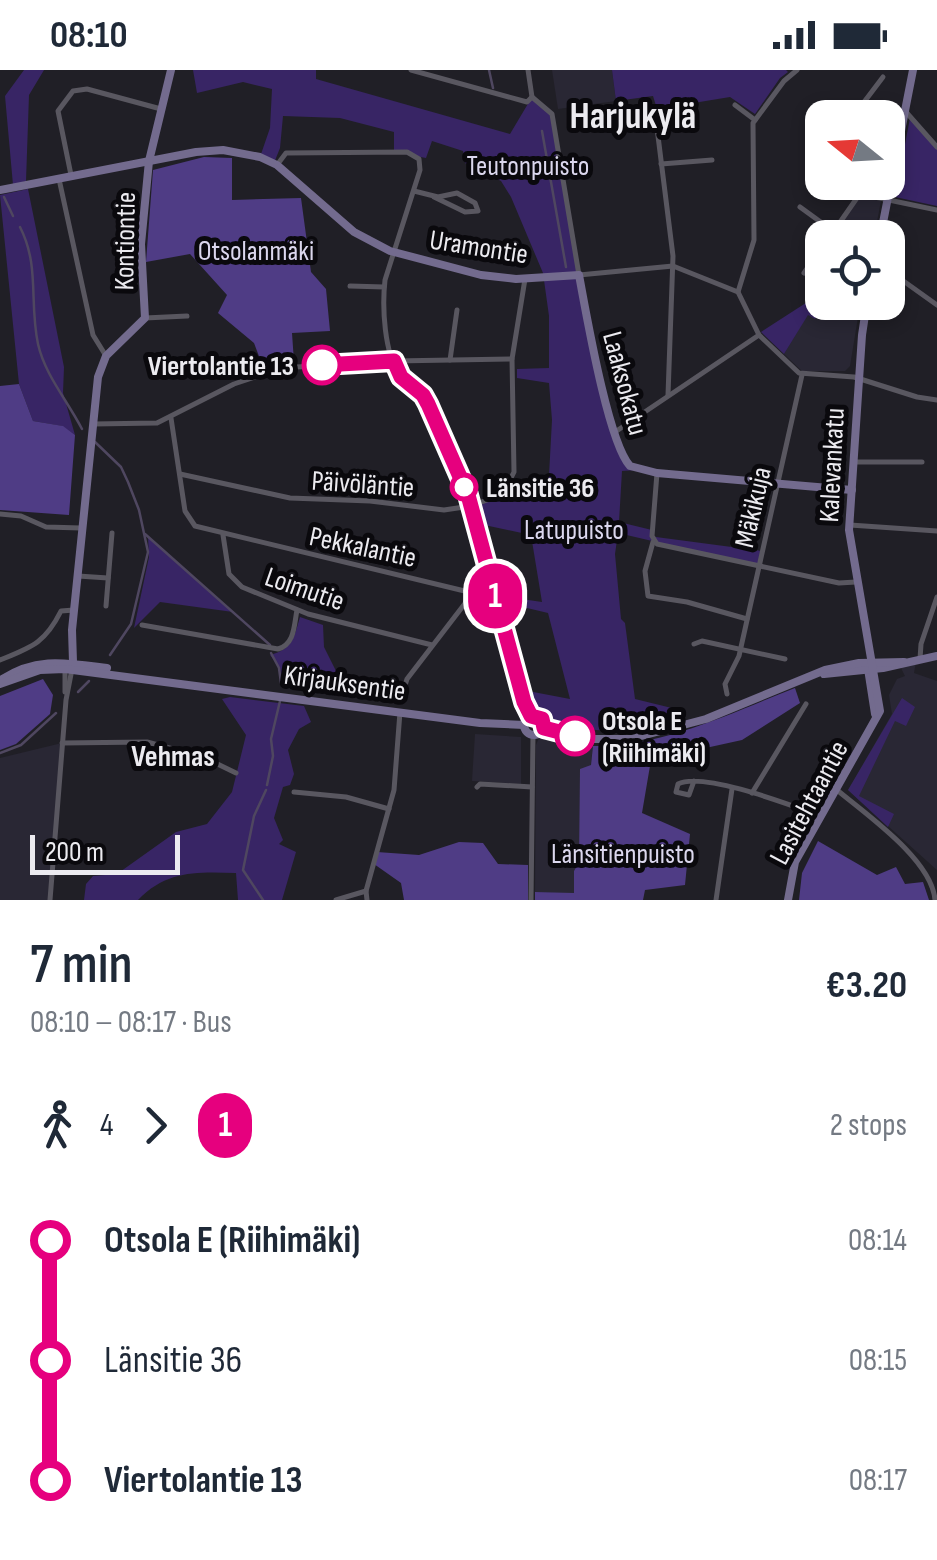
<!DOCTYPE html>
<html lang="en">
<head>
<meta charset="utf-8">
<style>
  :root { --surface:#fff; --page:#f6f6f7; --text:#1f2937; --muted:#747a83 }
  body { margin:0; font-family:"Sofia Sans Condensed",sans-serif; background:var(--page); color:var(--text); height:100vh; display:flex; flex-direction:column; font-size:38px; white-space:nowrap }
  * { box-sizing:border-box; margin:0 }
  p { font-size:32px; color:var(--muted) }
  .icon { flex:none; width:55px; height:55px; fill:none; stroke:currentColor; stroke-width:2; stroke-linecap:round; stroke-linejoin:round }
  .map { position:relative; height:830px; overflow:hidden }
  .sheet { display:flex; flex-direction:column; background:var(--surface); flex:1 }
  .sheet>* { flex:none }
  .badge { padding:0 20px; border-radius:32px; font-size:35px; line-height:65px }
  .needle { width:65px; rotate:288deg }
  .fabs { position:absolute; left:805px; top:30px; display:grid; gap:20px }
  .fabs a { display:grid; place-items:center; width:100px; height:100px; border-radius:20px; background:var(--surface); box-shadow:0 5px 15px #0003; font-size:50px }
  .scale { position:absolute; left:30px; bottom:25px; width:150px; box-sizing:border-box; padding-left:10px; border:5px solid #ecebf0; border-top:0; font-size:28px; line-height:35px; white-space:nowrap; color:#ecebf0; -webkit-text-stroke:8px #0a090d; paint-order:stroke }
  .map>.badge { position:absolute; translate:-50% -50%; box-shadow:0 0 0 5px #fff }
  .legs { display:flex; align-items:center; gap:15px; height:110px; padding:0 30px; font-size:32px }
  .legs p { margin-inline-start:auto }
  .headline { display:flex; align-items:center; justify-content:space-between; height:170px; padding:0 30px }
  h1 { font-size:55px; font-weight:600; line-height:75px }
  ul { padding:0 30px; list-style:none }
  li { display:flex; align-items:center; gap:35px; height:120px; font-size:38px }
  li i { display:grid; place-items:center; width:15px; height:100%; margin:0 12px; background:currentColor }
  li i::after { content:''; width:25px; height:25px; margin:-12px; border:8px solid; border-radius:50%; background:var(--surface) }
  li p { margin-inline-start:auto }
  li:first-child i { background:linear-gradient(#0000 50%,currentColor 0) }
  li:last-child i { background:linear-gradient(currentColor 50%,#0000 0) }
  .status { display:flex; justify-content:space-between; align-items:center; height:70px; padding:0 50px; background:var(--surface); direction:ltr }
  .status svg { height:28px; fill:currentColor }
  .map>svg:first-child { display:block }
  .built { fill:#292734 }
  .green { fill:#382565 }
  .forest { fill:#4f3c85 }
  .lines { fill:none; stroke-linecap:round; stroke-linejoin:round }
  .stream { stroke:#4f4760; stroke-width:2.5 }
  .street { stroke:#595760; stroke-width:5 }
  .secondary { stroke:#736b8e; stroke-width:8 }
  .line-1-casing { stroke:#fff; stroke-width:22 }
  .line-1 { stroke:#e6007e; stroke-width:15 }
  .stop-1-dot { fill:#fff; stroke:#e6007e; stroke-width:5 }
  .labels { text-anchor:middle; stroke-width:10; stroke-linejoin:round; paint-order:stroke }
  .park-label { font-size:28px; fill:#dbd7ed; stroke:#0a090d }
  .street-label { font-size:28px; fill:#ecebf0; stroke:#0a090d }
  .stop-label { font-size:28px; font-weight:bold; fill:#ecebf0; stroke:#0a090d; text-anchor:start }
  .neighbourhood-label { font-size:30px; font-weight:bold; fill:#ecebf0; stroke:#0a090d }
  .district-label { font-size:38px; font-weight:bold; fill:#ecebf0; stroke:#0a090d }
</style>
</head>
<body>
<div class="status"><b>08:10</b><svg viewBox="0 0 49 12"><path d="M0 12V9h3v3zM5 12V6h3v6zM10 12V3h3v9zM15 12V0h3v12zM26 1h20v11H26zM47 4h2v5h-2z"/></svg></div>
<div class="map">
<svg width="937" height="830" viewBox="0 0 937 830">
  <rect width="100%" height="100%" fill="#201f26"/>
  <g class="built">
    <path d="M 552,0 L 612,0 L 616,31 L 558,39 Z"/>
    <path d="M 860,127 L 881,131 L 874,167 L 832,168 Z"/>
    <path d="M 824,233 L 860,235 L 850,296 L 845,301 L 802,301 L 784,284 L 808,244 L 815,249 Z"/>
    <path d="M 916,592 L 914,603 L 937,611 L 937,800 L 848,720 L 892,644 L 889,625 L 897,609 L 905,606 L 900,596 Z"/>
    <path d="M 475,664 L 521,667 L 521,714 L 472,711 Z"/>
    <path d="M 539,668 L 593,676 L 579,792 L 574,801 L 574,824 L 535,822 L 536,675 Z"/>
    <path d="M 62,673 L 50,830 L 0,830 L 0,688 Z"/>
  </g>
  <g class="green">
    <path d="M 24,0 L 44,0 L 29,25 L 26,111 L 13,115 L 5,26 Z"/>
    <path d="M 193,0 L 316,0 L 316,9 L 510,64 L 532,27 L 552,44 L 588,253 L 620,381 L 638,400 L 622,401 L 619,452 L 652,460 L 652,466 L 656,467 L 762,481 L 759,496 L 618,463 L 615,484 L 621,549 L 625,553 L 635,629 L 680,640 L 635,656 L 615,661 L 596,660 L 538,650 L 534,646 L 528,621 L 570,629 L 548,543 L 502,532 L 498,535 L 495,525 L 542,532 L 531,465 L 475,453 L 471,436 L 499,426 L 508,416 L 515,422 L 548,424 L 552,350 L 549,313 L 517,308 L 517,299 L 549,298 L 549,246 L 543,203 L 511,127 L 501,111 L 465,93 L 463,81 L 432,71 L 426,88 L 394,82 L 394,62 L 340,48 L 283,46 L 280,78 L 274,93 L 260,87 L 270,58 L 272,19 L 243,12 L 197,23 Z"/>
    <path d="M 612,0 L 786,0 L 788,2 L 780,8 L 755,44 L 730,27 L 657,39 L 653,26 L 616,31 Z"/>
    <path d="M 910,48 L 937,79 L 937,136 L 895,127 Z"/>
    <path d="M 28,119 L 64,297 L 63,323 L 75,365 L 62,356 L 33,351 L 19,314 L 0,125 Z"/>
    <path d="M 812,208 L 822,213 L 824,233 L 815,249 L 808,245 L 784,284 L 761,262 L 812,229 Z"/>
    <path d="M 148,467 L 233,542 L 160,532 L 134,558 L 149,487 Z"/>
    <path d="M 300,547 L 323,555 L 324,577 L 346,621 L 282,614 L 280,598 L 270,585 C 293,579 294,567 300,547 Z"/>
    <path d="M 230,627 L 304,636 L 311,652 L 299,659 L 288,680 L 294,704 L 290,715 L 283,717 L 274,748 L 283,770 L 279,774 L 296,782 L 282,830 L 238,830 L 236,803 C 197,802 167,800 138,830 L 84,830 L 86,814 L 93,806 L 117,804 L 176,762 L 207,754 L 232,722 L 246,665 L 222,629 Z"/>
    <path d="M 902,628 L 915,637 L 906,656 L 895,651 L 859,726 L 894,744 L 888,757 L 848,720 Z"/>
  </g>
  <g class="forest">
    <path d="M 204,87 L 232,88 L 232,130 L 301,128 L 311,202 L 326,219 L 330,261 L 292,263 L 294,292 L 263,297 L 254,273 L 218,243 L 227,225 L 190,184 L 146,192 L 153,100 Z"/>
    <path d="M 19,314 L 33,351 L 63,356 L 75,365 L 69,445 L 0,440 L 0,316 Z"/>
    <path d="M 43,609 L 53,625 L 50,644 L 16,674 L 0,680 L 0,626 Z"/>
    <path d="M 795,618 L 800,633 L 742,670 L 651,690 L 642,743 L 690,764 L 685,815 L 645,820 L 643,830 L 535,830 L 535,822 L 574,823 L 574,801 L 579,792 L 580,699 L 591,695 L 593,676 C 663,677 731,643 795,618 Z"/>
    <path d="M 818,771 L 877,805 L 896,797 L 905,814 L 923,812 L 929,830 L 799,830 L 802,803 Z"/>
    <path d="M 459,772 L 483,773 L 498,794 L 528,795 L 528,830 L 404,830 L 401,813 L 374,794 L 377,782 L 419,785 Z"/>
  </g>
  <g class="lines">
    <g class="stream">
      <path d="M 489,0 L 493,18"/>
      <path d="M 542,61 L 566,197"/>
      <path d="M 4,127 L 13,146"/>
      <path d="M 20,157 C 40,196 29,232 38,274 C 45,305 67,330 82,359"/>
      <path d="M 95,372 L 121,397 L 128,412 L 139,440 L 148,482 L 131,554 L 110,585"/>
      <path d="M 145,464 L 270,575"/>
      <path d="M 271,583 L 279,598 L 281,613"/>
      <path d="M 78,622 L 89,611"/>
      <path d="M 0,683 L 21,675 L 56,643"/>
      <path d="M 267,715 L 273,686 L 271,669 L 280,631"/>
      <path d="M 263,830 L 243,800 L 254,746 L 266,720"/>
    </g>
    <g class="street">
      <path d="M 411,0 L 527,32 L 532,27"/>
      <path d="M 528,0 L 532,27"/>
      <path d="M 532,27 L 552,44 L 579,205 L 673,196 L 738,222 L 759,265 L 799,303 L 854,307 L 917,327 L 937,330"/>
      <path d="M 735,35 L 755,50"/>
      <path d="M 906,42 L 937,77"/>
      <path d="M 852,48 L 883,7"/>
      <path d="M 656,50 L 673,186 L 668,325"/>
      <path d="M 822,87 L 818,94 L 822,99"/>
      <path d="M 661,94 L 712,90"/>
      <path d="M 277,95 L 286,83 L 407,82 L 419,89 L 420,100 L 385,210 C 382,237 384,283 400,306 C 409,317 421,322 429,335 L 468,425 L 521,622 L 531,646"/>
      <path d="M 71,105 L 58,41 L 73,21 L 87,19 L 161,39"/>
      <path d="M 59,109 L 93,265 L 106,286"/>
      <path d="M 842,112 L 860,124 L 937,140"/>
      <path d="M 414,121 L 438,127 L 457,123 L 475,133 L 478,141 L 465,142 L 434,127"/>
      <path d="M 800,137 L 833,161"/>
      <path d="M 829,168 L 859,125"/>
      <path d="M 888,200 L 937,235"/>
      <path d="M 804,203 L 822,177"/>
      <path d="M 350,216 L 384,217"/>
      <path d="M 738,222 L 754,170 L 753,53 L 784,11 L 797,0"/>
      <path d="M 145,248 L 187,246"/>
      <path d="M 450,290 L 457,240"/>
      <path d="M 171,348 L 185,441 L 195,456 L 473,523 L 495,523"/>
      <path d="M 93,354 L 157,353 L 234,314 L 281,298 L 394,291 L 512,289"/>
      <path d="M 615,362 L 759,265"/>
      <path d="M 855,392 L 922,392"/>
      <path d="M 657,403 L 652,466 L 657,474 L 839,513 L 856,512"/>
      <path d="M 180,404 L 290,428 L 370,431 L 444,440 L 471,436 L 503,424 L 514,402 L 512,289 L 525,209"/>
      <path d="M 0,444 L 21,446 L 46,457 L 81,458"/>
      <path d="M 850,455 L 937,461"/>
      <path d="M 223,465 L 229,504 L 242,517 L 308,544 L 432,575"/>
      <path d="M 653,472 L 645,501 L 648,526 L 687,532 L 747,549"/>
      <path d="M 78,506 L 108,508"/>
      <path d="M 106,536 L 112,463"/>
      <path d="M 142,555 L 278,579 C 295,574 294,555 297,540"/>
      <path d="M 694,574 L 702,571 L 785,589"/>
      <path d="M 920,589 L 921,574 L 937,527"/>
      <path d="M 0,590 C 32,577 45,573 61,541 L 74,540"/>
      <path d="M 65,598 L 65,622"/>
      <path d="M 727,624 L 725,614 L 739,586 L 802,305"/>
      <path d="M 402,625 L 407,609 L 473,523"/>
      <path d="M 62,673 L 147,672 L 203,687 L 236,703"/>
      <path d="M 694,711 L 689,725 L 676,722 L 678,714 C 703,701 793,736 821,746"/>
      <path d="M 477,717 L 480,714 L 532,717"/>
      <path d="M 837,720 C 867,745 932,790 935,830"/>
      <path d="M 294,722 L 346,727 L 389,739"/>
      <path d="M 752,723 L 806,634"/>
      <path d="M 50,830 L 66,630 L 72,599"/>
      <path d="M 336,830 L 366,821"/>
      <path d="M 367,830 L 366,821 L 394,720 L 400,642"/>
      <path d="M 531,830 L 533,665"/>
      <path d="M 716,830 L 732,719"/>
    </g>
    <g class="secondary">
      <path d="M 0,120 L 196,82 L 223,80 L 260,87 L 277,95 L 354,162 L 390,181 L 481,205 L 516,209 L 579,205 C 586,242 608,372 630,396 L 657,403 L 852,420"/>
      <path d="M 880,168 L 913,0"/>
      <path d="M 73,592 L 72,560 L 98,307 L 106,286 L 145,248 L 141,174 L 149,91 L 171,0"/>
      <path d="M 868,599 L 875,644"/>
      <path d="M 824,604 L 883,598 L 937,586"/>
      <path d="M 1,610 C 36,586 68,593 107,598"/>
      <path d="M 0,614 L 40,600 L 65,599 L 480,653 L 524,655"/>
      <circle cx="534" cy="655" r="10"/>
      <path d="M 544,658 L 590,669 L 630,669 L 706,649 L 825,600 L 859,593 L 904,592"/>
      <path d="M 788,830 L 795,792 L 880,641 L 849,460 L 862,265 L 867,232"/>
    </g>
  </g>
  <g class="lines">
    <defs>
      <path id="line-1" d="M 322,295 L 394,291 L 401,307 L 423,325 L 428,334 L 468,425 L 524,632 L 531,646 L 542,649 L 544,658 L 575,666"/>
    </defs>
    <use href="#line-1" class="line-1-casing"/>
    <use href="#line-1" class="line-1"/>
  </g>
  <g class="stop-1-dot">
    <circle cx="322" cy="295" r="18"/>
    <circle cx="464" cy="417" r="12"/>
    <circle cx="575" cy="666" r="18"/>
  </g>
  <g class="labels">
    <g class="park-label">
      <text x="528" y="105">Teutonpuisto</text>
      <text x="256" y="190">Otsolanmäki</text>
      <text x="574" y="469">Latupuisto</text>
      <text x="623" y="793">Länsitienpuisto</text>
    </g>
    <g class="street-label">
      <text transform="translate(124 171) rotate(-89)" y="10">Kontiontie</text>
      <text transform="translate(479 176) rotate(9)" y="10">Uramontie</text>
      <text transform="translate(626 313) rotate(75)" y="10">Laaksokatu</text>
      <text transform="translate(831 395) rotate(-87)" y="10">Kalevankatu</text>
      <text transform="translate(363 413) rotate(4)" y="10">Päivöläntie</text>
      <text transform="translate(752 437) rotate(-77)" y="10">Mäkikuja</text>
      <text transform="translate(363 476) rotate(12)" y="10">Pekkalantie</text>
      <text transform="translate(305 518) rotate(19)" y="10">Loimutie</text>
      <text transform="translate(345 612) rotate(8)" y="10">Kirjauksentie</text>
      <text transform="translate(808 732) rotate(-62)" y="10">Lasitehtaantie</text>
    </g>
    <g class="stop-label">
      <text x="294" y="305" text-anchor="end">Viertolantie 13</text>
      <text x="486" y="427">Länsitie 36</text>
      <text x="602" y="660">Otsola E<tspan x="602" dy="32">(Riihimäki)</tspan></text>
    </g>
    <g class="neighbourhood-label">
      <text x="173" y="696">Vehmas</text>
    </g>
    <g class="district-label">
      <text x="633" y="58">Harjukylä</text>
    </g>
  </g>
</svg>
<div class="fabs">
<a><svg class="needle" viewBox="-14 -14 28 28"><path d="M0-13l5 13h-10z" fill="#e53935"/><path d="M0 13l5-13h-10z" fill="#747a83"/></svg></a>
<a><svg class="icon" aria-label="locate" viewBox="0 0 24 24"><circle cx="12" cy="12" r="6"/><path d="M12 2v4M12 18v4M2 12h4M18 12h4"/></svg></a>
</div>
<div class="scale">200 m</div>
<b class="badge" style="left:495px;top:526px;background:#e6007e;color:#fff">1</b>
</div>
<section class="sheet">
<div class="headline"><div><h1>7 min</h1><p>08:10 – 08:17 · Bus</p></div><b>€3.20</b></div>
<div class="legs"><svg class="icon" aria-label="walk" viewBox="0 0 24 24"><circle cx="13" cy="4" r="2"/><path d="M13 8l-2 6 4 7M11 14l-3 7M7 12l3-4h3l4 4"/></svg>4<svg class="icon" aria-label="forward" viewBox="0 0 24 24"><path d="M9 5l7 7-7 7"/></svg><b class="badge" style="background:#e6007e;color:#fff">1</b><p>2 stops</p></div>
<ul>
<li><i style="color:#e6007e"></i><b>Otsola E (Riihimäki)</b><p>08:14</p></li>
<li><i style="color:#e6007e"></i><span>Länsitie 36</span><p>08:15</p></li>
<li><i style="color:#e6007e"></i><b>Viertolantie 13</b><p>08:17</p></li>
</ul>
</section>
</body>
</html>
